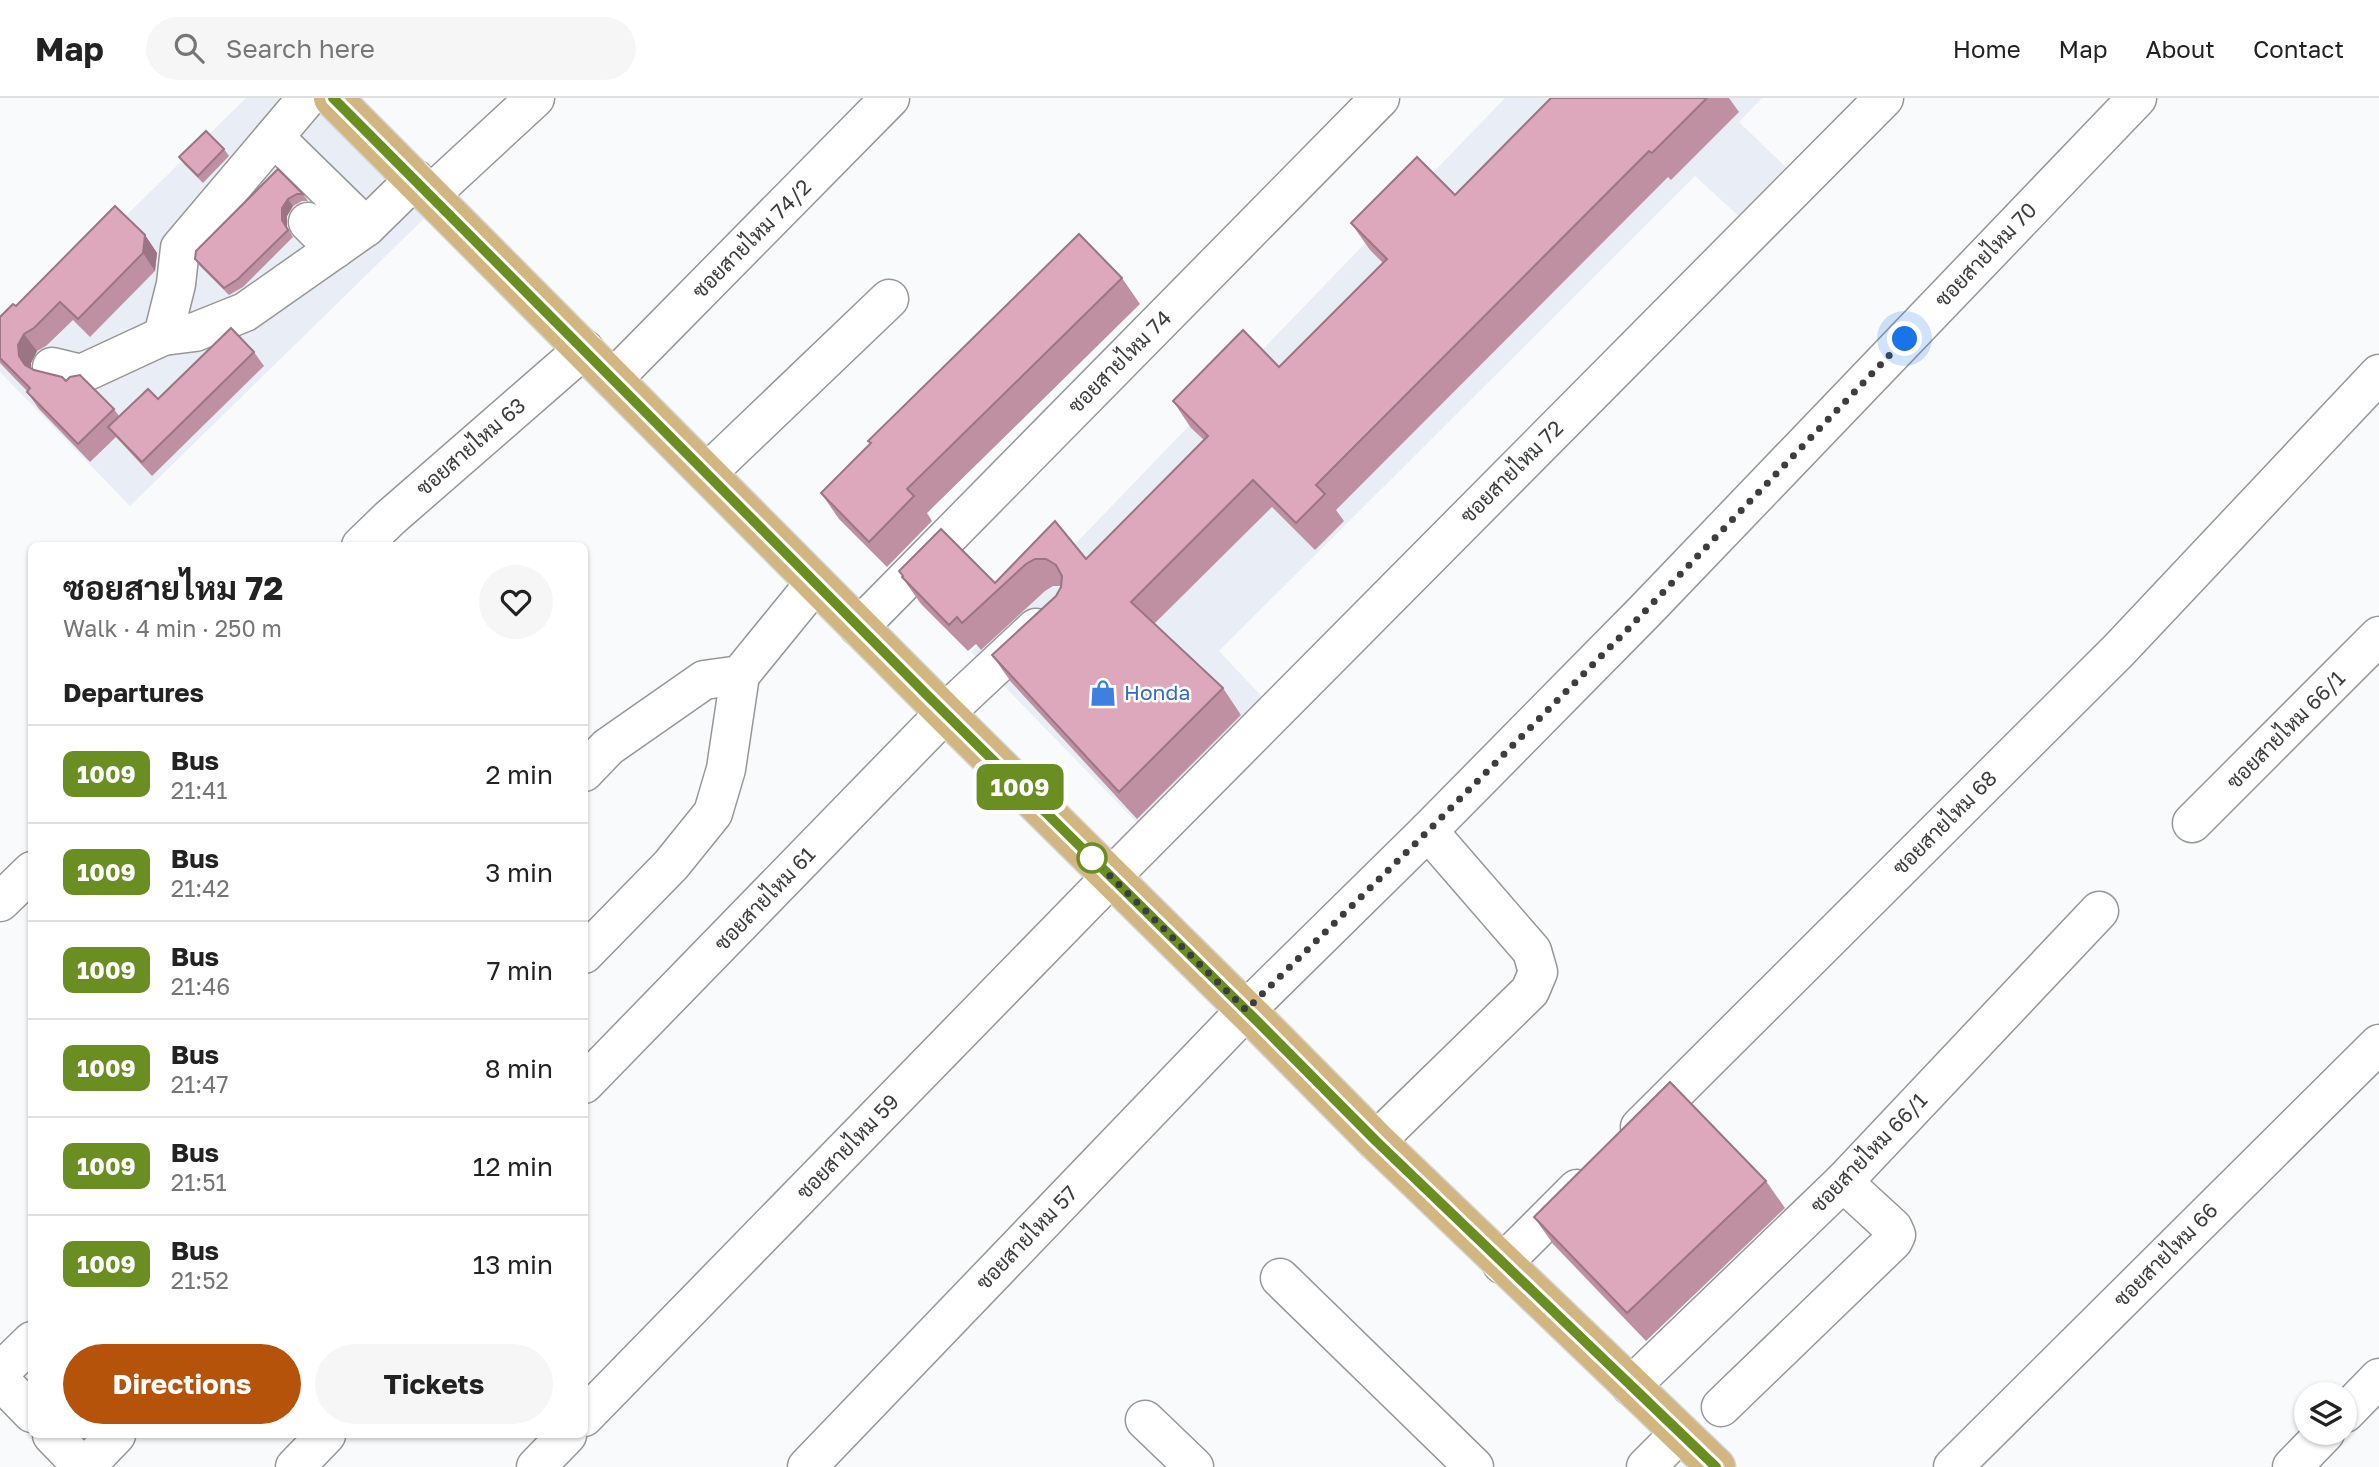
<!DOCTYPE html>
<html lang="en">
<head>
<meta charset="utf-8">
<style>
  :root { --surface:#fff; --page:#f6f6f6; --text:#222; --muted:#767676; --line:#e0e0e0; --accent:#b45309 }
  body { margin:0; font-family:"Golos Text",Sarabun,sans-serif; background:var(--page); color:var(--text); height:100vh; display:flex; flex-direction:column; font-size:26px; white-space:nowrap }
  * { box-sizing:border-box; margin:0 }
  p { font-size:23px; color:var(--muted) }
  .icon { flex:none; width:38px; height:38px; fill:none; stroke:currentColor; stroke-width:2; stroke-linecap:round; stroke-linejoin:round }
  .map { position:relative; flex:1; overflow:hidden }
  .panel { position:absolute; left:28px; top:444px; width:560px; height:896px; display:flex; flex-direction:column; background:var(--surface); border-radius:10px; box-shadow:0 2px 5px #0004 }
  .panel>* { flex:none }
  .badge { padding:0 14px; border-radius:10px; font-size:24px; line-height:46px }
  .fabs { position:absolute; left:2294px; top:1284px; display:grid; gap:14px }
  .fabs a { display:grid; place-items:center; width:63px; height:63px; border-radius:50%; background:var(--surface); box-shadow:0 2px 5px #0004; font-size:35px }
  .you { position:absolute; width:35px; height:35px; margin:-18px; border:5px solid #fff; border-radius:50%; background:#1a73e8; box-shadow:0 0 0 10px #1a73e833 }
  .map>.badge { position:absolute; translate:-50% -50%; box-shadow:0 0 0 4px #fff }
  h2 { padding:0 35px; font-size:26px; line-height:63px }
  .round { display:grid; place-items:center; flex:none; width:74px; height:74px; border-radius:37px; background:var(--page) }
  .head { display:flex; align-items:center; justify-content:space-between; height:119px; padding:0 35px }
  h1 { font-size:33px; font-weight:700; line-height:52px }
  .button { display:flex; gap:14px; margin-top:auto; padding:14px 35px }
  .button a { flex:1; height:80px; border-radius:42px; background:var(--accent); color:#fff; font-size:28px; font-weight:700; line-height:80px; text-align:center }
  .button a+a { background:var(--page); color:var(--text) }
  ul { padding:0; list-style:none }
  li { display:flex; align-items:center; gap:21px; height:98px; padding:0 35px; border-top:2px solid var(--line) }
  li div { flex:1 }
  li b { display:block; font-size:26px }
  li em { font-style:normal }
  li .badge { min-width:77px; font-weight:700; text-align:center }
  header { display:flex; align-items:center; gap:42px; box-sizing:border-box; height:98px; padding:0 35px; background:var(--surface); border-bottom:2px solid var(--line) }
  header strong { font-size:33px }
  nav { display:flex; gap:38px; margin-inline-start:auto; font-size:24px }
  .search { width:490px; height:63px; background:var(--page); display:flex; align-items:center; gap:18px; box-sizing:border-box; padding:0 24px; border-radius:38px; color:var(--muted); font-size:26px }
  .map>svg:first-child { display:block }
  .built { fill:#e9edf5 }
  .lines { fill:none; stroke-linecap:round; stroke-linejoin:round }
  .minor-casing { stroke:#979798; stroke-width:41 }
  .major-casing { stroke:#d4d4d4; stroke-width:41 }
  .minor { stroke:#fff; stroke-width:38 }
  .major { stroke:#d2b682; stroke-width:38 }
  .wall { fill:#be90a2 }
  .shaded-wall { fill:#9b7584 }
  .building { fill:#dda7bc; stroke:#9b7584; stroke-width:2 }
  .line-casing { stroke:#fff; stroke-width:16 }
  .line { stroke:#6b8e23; stroke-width:10 }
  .walk { stroke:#3c3d3d; stroke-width:7; stroke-dasharray:0 12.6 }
  .stop-dot { fill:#fff; stroke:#6b8e23; stroke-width:3.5 }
  .labels { text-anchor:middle; stroke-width:5; stroke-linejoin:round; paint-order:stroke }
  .street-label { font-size:21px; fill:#3c3d3d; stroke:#fff }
  .shop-label { font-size:21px; fill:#366cbe; stroke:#fff; text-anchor:start }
</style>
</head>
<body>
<header>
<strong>Map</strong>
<div class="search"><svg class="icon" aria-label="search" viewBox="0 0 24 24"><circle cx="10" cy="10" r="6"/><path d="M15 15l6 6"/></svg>Search here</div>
<nav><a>Home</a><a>Map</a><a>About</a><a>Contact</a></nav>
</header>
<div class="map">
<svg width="2379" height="1369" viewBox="0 0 2379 1369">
  <rect width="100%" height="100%" fill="#f9fafb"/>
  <g class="built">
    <path d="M 246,0 L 341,0 L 441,104 L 130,408 L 0,274 L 0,241 Z"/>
    <path d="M 1505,0 L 1762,0 L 1739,24 L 1791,74 L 1744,123 L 1695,78 L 1219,553 L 1267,604 L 1145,733 L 971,554 Z"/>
  </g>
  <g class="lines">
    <defs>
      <g id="minor">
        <path d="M 307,0 L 180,150 L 176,186 L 163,238 L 195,234 L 245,214 L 366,129 L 415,81"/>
        <path d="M 274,39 L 366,129"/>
        <path d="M 430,97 L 535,0"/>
        <path d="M 308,124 L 335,151"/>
        <path d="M 52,269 L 81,276 L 163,238"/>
        <path d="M 613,281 L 890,0"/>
        <path d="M 707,375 L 889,201"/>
        <path d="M 361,448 L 390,420 L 584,251"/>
        <path d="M 859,529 L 1380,0"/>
        <path d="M 584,674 L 608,649 L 704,582 L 740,577 L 815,485"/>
        <path d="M 2192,725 L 2379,538"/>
        <path d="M 0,804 L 32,773"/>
        <path d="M 584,856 L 671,767 L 713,715 L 726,671 L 740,577"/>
        <path d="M 584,986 L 945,615 L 1036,530"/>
        <path d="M 1640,1029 L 2119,552 L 2379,276"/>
        <path d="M 1376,1043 L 1530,893 L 1538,874 L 1532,853 L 1428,733"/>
        <path d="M 1502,1166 L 1577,1091"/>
        <path d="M 1280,1180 L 1474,1369"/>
        <path d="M 0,1274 L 32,1243"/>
        <path d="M 0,1282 L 32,1315"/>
        <path d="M 1631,1288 L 1843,1084 L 2099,813"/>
        <path d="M 1721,1309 L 1893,1143 L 1896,1137 L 1893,1130 L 1843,1084"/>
        <path d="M 2345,1315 L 2379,1280"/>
        <path d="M 584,1319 L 1111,779 L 1884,0"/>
        <path d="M 1145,1322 L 1194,1369"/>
        <path d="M 52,1337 L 83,1369"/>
        <path d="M 85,1369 L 116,1337"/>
        <path d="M 295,1369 L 326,1337"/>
        <path d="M 536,1369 L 567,1337"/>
        <path d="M 807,1369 L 1246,912 L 1428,733 L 1645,513 L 2137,0"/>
        <path d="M 1646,1369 L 1680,1335"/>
        <path d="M 1953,1369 L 2379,946"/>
        <path d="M 2292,1369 L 2325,1335"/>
      </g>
      <path id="major" d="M 333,0 L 945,615 L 1259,925 L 1376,1043 L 1716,1369"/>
    </defs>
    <use href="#minor" class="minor-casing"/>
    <use href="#major" class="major-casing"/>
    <use href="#minor" class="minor"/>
    <use href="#major" class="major"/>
  </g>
  <g class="wall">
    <path d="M 1551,0 L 1729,0 L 1739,14 L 1671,82 L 1668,79 L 1336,412 L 1344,423 L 1315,452 L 1272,409 L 1154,526 L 1223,590 L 1241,617 L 1137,721 L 1011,584 L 992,557 L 1056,498 L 1061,488 L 1053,488 L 1045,493 L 981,552 L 976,546 L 968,553 L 921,506 L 902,479 L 903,478 L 899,473 L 995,485 L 1055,423 L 1086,461 L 1204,342 L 1191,330 L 1173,303 L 1279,269 L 1383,165 L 1370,152 L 1351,125 L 1455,97 Z"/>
    <path d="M 224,51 L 229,58 L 203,85 L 184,66 L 179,59 Z"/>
    <path d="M 278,71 L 303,96 L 308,103 L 302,103 L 293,108 L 287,118 L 287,129 L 293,139 L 243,189 L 229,197 L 200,168 L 195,161 Z"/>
    <path d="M 145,137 L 157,155 L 155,173 L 90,239 L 73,222 L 46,248 L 37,253 L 31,265 L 31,271 L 66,283 L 114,311 L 119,318 L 158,301 L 254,254 L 264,268 L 152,378 L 116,339 L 90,364 L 39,311 L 27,294 L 27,293 L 0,265 L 0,219 L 16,208 Z"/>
    <path d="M 1122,180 L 1140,206 L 927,415 L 932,423 L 887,469 L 839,421 L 821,395 Z"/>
    <path d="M 1766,1083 L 1785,1110 L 1646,1243 L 1553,1146 L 1534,1119 Z"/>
  </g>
  <g class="shaded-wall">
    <path d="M 288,101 L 293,108 L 287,118 L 287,129 L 293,139 L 282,122 L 282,110 Z"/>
    <path d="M 145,137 L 157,155 L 155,173 L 143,155 Z"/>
    <path d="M 24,236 L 37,253 L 31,265 L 31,276 L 19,258 L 18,247 Z"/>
  </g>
  <g class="building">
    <path d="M 1551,0 L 1707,0 L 1652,55 L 1649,53 L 1316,387 L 1325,396 L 1296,425 L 1253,382 L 1131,504 L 1223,590 L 1119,694 L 992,557 L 1056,498 L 1061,489 L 1062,478 L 1056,467 L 1046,461 L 1035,461 L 1026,466 L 962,525 L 957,519 L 949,527 L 902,479 L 903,478 L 899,473 L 941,431 L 995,485 L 1055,423 L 1086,461 L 1208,338 L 1173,303 L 1243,232 L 1279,269 L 1387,161 L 1351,125 L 1417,59 L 1455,97 Z"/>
    <path d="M 206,33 L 224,51 L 198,78 L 179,59 Z"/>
    <path d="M 278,71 L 303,96 L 297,96 L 288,101 L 282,110 L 282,122 L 288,132 L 238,181 L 224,190 L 195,161 L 196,153 Z"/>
    <path d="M 115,108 L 145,137 L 143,155 L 78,221 L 60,204 L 34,230 L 24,236 L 18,247 L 19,258 L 25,267 L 34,272 L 62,279 L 66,283 L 70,279 L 80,277 L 114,311 L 78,346 L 27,294 L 30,290 L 0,260 L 0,219 L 13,206 L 16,208 Z"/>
    <path d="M 1079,136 L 1122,180 L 907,391 L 914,398 L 869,444 L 821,395 L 871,345 L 868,343 Z"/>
    <path d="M 231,230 L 254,254 L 142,364 L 108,329 L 148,291 L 158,301 Z"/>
    <path d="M 1670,984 L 1766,1083 L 1627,1215 L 1534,1119 Z"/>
  </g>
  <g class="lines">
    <defs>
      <path id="line" d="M 333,0 L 928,598 L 1259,925 L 1376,1043 L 1716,1369"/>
    </defs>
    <use href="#line" class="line-casing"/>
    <use href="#line" class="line"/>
    <path class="walk" d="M 1092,760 L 1246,912 L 1428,733 L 1627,532 L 1905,241"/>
  </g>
  <defs>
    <symbol id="shop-bare" viewBox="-9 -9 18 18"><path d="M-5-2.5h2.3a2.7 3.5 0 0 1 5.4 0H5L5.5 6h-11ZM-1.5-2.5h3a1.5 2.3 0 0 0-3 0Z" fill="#3f7fe0" stroke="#fff" stroke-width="2.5" paint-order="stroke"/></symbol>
  </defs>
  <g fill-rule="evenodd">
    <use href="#shop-bare" x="1084" y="576" width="38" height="38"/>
  </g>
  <circle class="stop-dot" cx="1092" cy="760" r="14"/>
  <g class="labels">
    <g class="street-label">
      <text transform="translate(752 141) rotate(-45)" y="7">ซอยสายไหม 74/2</text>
      <text transform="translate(1986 157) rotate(-46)" y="7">ซอยสายไหม 70</text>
      <text transform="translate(1120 264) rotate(-45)" y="7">ซอยสายไหม 74</text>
      <text transform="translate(471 349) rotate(-41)" y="7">ซอยสายไหม 63</text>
      <text transform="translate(1512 374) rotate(-45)" y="7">ซอยสายไหม 72</text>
      <text transform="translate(2286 632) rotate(-45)" y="7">ซอยสายไหม 66/1</text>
      <text transform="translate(1945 725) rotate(-45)" y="7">ซอยสายไหม 68</text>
      <text transform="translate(765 801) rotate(-46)" y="7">ซอยสายไหม 61</text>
      <text transform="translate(848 1049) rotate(-46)" y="7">ซอยสายไหม 59</text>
      <text transform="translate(1869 1055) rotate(-46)" y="7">ซอยสายไหม 66/1</text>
      <text transform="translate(1027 1140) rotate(-46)" y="7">ซอยสายไหม 57</text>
      <text transform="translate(2166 1157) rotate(-45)" y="7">ซอยสายไหม 66</text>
    </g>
    <g class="shop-label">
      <text x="1124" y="602">Honda</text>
    </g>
  </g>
</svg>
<div class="fabs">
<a><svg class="icon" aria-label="layers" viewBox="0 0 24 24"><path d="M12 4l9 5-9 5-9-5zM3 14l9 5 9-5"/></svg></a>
</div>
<div class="you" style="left:1905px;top:241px"></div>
<b class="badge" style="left:1020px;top:689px;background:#6b8e23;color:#fff">1009</b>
<section class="panel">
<div class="head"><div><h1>ซอยสายไหม 72</h1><p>Walk · 4 min · 250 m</p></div><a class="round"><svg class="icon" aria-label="heart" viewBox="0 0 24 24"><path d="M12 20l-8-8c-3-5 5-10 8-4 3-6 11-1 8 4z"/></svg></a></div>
<h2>Departures</h2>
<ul>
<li><span class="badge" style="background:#6b8e23;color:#fff">1009</span><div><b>Bus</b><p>21:41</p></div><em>2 min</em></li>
<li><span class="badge" style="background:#6b8e23;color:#fff">1009</span><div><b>Bus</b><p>21:42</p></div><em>3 min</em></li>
<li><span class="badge" style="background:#6b8e23;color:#fff">1009</span><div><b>Bus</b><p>21:46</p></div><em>7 min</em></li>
<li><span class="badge" style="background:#6b8e23;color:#fff">1009</span><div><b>Bus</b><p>21:47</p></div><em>8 min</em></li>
<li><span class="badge" style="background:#6b8e23;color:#fff">1009</span><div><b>Bus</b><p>21:51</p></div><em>12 min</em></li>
<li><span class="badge" style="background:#6b8e23;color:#fff">1009</span><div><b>Bus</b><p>21:52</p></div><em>13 min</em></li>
</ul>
<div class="button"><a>Directions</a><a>Tickets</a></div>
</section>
</div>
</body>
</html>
